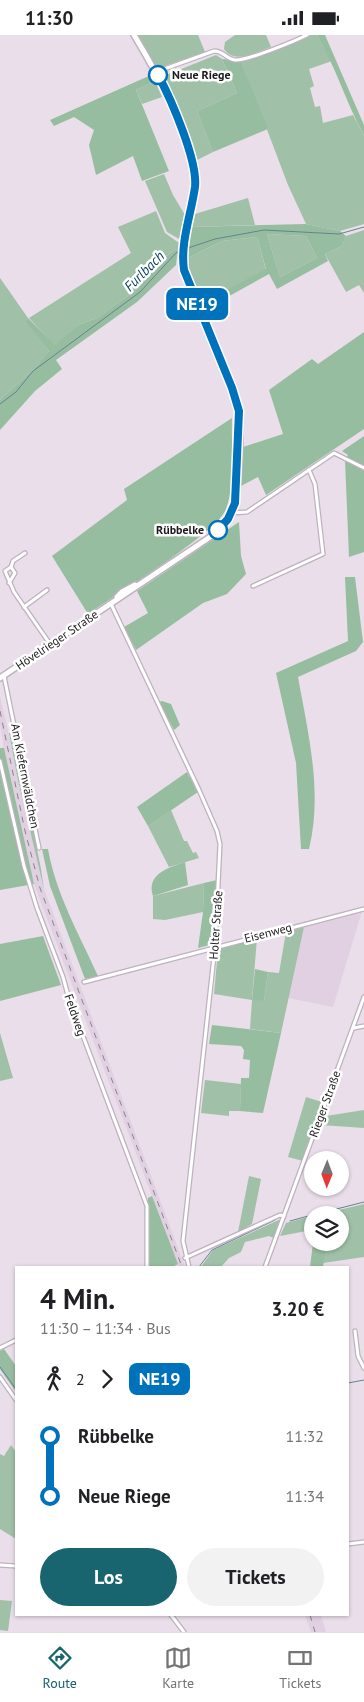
<!DOCTYPE html>
<html lang="de">
<head>
<meta charset="utf-8">
<style>
  :root { --surface:#fff; --page:#f2f2f2; --text:#202124; --muted:#757577; --line:#e0e0e0; --accent:#18646f }
  body { margin:0; font-family:"PT Sans",sans-serif; background:var(--page); color:var(--text); height:100vh; display:flex; flex-direction:column; font-size:19px; white-space:nowrap }
  * { box-sizing:border-box; margin:0 }
  p { font-size:16px; color:var(--muted) }
  .icon { flex:none; width:28px; height:28px; fill:none; stroke:currentColor; stroke-width:2; stroke-linecap:round; stroke-linejoin:round }
  .map { position:relative; flex:1; overflow:hidden }
  .sheet { position:absolute; left:15px; top:1231px; width:334px; height:350px; display:flex; flex-direction:column; background:var(--surface); border-radius:0px; box-shadow:0 1px 4px #0004 }
  .sheet>* { flex:none }
  .badge { padding:0 10px; border-radius:8px; font-size:18px; line-height:32px }
  .needle { width:32px; rotate:181deg }
  .buttons { position:absolute; left:304px; top:1116px; display:grid; gap:10px }
  .buttons a { display:grid; place-items:center; width:45px; height:45px; border-radius:50%; background:var(--surface); box-shadow:0 1px 4px #0004; font-size:25px }
  .map>.badge { position:absolute; translate:-50% -50%; box-shadow:0 0 0 2px #fff }
  .legs { display:flex; align-items:center; gap:8px; height:55px; padding:0 25px; font-size:16px }
  .legs p { margin-inline-start:auto }
  .overview { display:flex; align-items:center; justify-content:space-between; height:85px; padding:0 25px }
  h1 { font-size:28px; font-weight:700; line-height:38px }
  .action { display:flex; gap:10px; margin-top:auto; padding:10px 25px }
  .action a { flex:1; height:58px; border-radius:30px; background:var(--accent); color:#fff; font-size:20px; font-weight:700; line-height:58px; text-align:center }
  .action a+a { background:var(--page); color:var(--text) }
  ul { padding:0 25px; list-style:none }
  li { display:flex; align-items:center; gap:18px; height:60px; font-size:19px }
  li i { display:grid; place-items:center; width:8px; height:100%; margin:0 6px; background:currentColor }
  li i::after { content:''; width:12px; height:12px; margin:-6px; border:4px solid; border-radius:50%; background:var(--surface) }
  li p { margin-inline-start:auto }
  li:first-child i { background:linear-gradient(#0000 50%,currentColor 0) }
  li:last-child i { background:linear-gradient(currentColor 50%,#0000 0) }
  .status { display:flex; justify-content:space-between; align-items:center; height:35px; padding:0 25px; background:var(--surface); direction:ltr }
  .status svg { height:14px; fill:currentColor }
  .tab-bar { display:flex; justify-content:space-around; align-items:center; height:70px; border-top:1px solid var(--line); background:var(--surface); font-size:14px; color:var(--muted) }
  .tab-bar a { display:grid; justify-items:center; gap:2px }
  .tab-bar .on { color:var(--accent) }
  .map>svg:first-child { display:block }
  .built { fill:#e1d0e1 }
  .green { fill:#a0c0a8 }
  .forest { fill:#97bda0; fill-rule:evenodd }
  .lines { fill:none; stroke-linecap:round; stroke-linejoin:round }
  .stream { stroke:#658294; stroke-width:1 }
  .minor-casing { stroke:#bdb2bd; stroke-width:5.5 }
  .secondary-casing { stroke:#bdb2bd; stroke-width:8 }
  .minor { stroke:#fff; stroke-width:3 }
  .secondary { stroke:#fff; stroke-width:5 }
  .rail { stroke:#8a838a; stroke-width:1; stroke-dasharray:6 6; stroke-linecap:butt }
  .line-1-casing { stroke:#fff; stroke-width:11 }
  .line-1 { stroke:#0072bc; stroke-width:8 }
  .stop-1-dot { fill:#fff; stroke:#0072bc; stroke-width:2.5 }
  .labels { text-anchor:middle; stroke-width:5; stroke-linejoin:round; paint-order:stroke }
  .stop-label { font-size:12px; font-weight:bold; fill:#1d1a1d; stroke:#fff; text-anchor:start }
  .street-label { font-size:12px; fill:#1d1a1d; stroke:#fff }
  .water-label { font-size:14px; font-style:italic; fill:#07405a; stroke:#fff }
</style>
</head>
<body>
<div class="status"><b>11:30</b><svg viewBox="0 0 49 12"><path d="M0 12V9h3v3zM5 12V6h3v6zM10 12V3h3v9zM15 12V0h3v12zM26 1h20v11H26zM47 4h2v5h-2z"/></svg></div>
<div class="map">
<svg width="364" height="1597" viewBox="0 0 364 1597">
  <rect width="100%" height="100%" fill="#e9dee9"/>
  <g class="built">
    <path d="M 0,661 L 44,854 L 185,1232 L 179,1232 L 34,849 L 4,713 L 0,689 Z"/>
    <path d="M 362,876 L 333,972 L 288,963 L 304,892 Z"/>
    <path d="M 305,1580 L 321,1580 L 326,1597 L 311,1597 Z"/>
  </g>
  <g class="green">
    <path d="M 137,0 L 198,0 L 205,17 L 159,33 L 156,32 Z"/>
    <path d="M 235,0 L 266,0 L 271,12 C 256,17 235,30 224,14 L 225,7 Z"/>
    <path d="M 311,0 L 317,0 L 332,26 L 309,34 L 314,51 L 310,53 L 315,72 L 320,71 L 323,88 L 353,80 L 364,100 L 364,189 L 340,196 L 306,189 L 288,150 L 241,26 Z"/>
    <path d="M 216,20 L 222,24 L 237,58 L 197,76 L 213,117 L 197,125 L 164,41 Z"/>
    <path d="M 155,46 L 162,62 L 142,69 L 136,55 Z"/>
    <path d="M 164,139 L 173,160 L 185,180 L 181,205 L 167,197 L 145,146 Z"/>
    <path d="M 248,163 L 255,190 L 191,192 L 195,179 Z"/>
    <path d="M 156,176 L 165,198 L 179,208 L 178,213 L 162,224 L 136,255 L 97,283 L 78,290 L 55,311 L 29,283 L 131,218 L 118,192 Z"/>
    <path d="M 364,195 L 364,258 L 359,250 L 346,257 L 325,219 L 342,211 L 346,201 Z"/>
    <path d="M 267,199 L 306,201 L 317,223 L 280,242 Z"/>
    <path d="M 257,202 L 266,235 L 201,268 L 190,244 L 188,223 L 222,206 Z"/>
    <path d="M 0,243 L 28,283 L 27,287 L 49,316 L 33,335 L 0,365 Z"/>
    <path d="M 14,698 L 41,834 L 44,854 L 18,745 L 9,698 Z"/>
    <path d="M 171,775 L 184,806 L 187,806 L 193,818 L 196,817 L 199,823 L 169,832 L 148,791 Z"/>
    <path d="M 204,848 L 203,877 L 165,885 L 153,884 L 153,861 Z"/>
    <path d="M 304,892 L 281,998 L 250,994 L 252,965 L 214,959 L 218,915 L 219,913 L 257,903 L 252,964 L 264,966 L 268,937 L 279,938 L 286,897 Z"/>
    <path d="M 0,998 L 13,1043 L 0,1046 Z"/>
    <path d="M 205,1045 L 241,1049 L 240,1076 L 229,1076 L 229,1081 L 201,1078 Z"/>
    <path d="M 306,1062 L 325,1068 L 303,1126 L 288,1122 Z"/>
    <path d="M 364,1075 L 364,1093 L 321,1090 L 326,1081 Z"/>
    <path d="M 249,1141 L 261,1144 L 252,1189 L 238,1197 Z"/>
    <path d="M 364,1169 L 364,1222 L 323,1228 L 327,1208 L 340,1208 L 340,1180 L 318,1180 Z"/>
    <path d="M 312,1181 L 312,1195 L 280,1201 L 286,1188 Z"/>
    <path d="M 281,1184 L 274,1203 L 269,1201 L 245,1207 L 241,1217 L 229,1223 L 221,1232 L 201,1232 L 213,1215 Z"/>
    <path d="M 11,1410 L 16,1417 L 16,1504 L 0,1494 L 0,1419 L 4,1421 Z"/>
    <path d="M 0,1565 L 12,1566 L 8,1596 L 0,1595 Z"/>
  </g>
  <g class="forest">
    <path d="M 317,0 L 325,0 L 364,90 L 364,100 C 346,68 336,32 317,0 Z"/>
    <path d="M 222,24 L 241,26 L 268,94 L 213,117 L 197,76 L 237,58 Z"/>
    <path d="M 151,40 L 155,46 L 136,55 L 169,136 L 142,146 L 133,121 L 96,140 L 89,110 L 94,95 L 74,82 L 54,91 L 50,85 Z"/>
    <path d="M 306,189 L 340,196 L 346,201 L 342,211 L 325,219 L 328,226 L 277,254 L 269,239 L 204,275 L 201,268 L 266,234 L 257,202 L 222,206 L 188,223 L 191,192 ZM 267,199 L 306,201 L 317,223 L 280,242 Z"/>
    <path d="M 178,213 L 176,230 L 137,267 L 56,325 L 62,334 L 35,356 L 0,395 L 0,365 L 33,335 L 49,316 L 26,287 L 28,283 L 55,310 L 78,290 L 97,283 L 136,255 L 162,224 Z"/>
    <path d="M 364,297 L 364,394 L 266,460 L 258,442 L 241,451 L 243,412 L 283,399 L 269,355 L 312,324 L 318,329 Z"/>
    <path d="M 232,383 C 231,411 236,447 226,474 C 218,497 114,561 88,579 L 52,521 L 127,465 L 124,454 Z"/>
    <path d="M 364,401 L 364,517 L 349,522 L 345,425 L 348,420 L 342,416 Z"/>
    <path d="M 239,487 L 241,521 L 246,539 L 227,559 L 203,568 L 136,615 L 124,592 L 148,578 L 137,556 Z"/>
    <path d="M 345,542 L 355,542 L 363,607 L 356,616 L 298,642 C 308,698 323,757 309,814 L 301,814 L 296,728 L 276,638 L 348,606 Z"/>
    <path d="M 162,666 L 171,669 L 180,690 L 174,695 L 159,667 Z"/>
    <path d="M 0,713 L 4,713 L 34,849 L 0,855 Z"/>
    <path d="M 187,737 L 198,757 L 148,791 L 137,772 Z"/>
    <path d="M 42,814 L 48,814 C 56,859 79,899 98,941 L 85,944 L 50,851 Z"/>
    <path d="M 185,827 L 188,850 L 153,861 C 146,839 168,833 185,827 Z"/>
    <path d="M 217,845 L 213,909 L 198,913 L 203,877 L 204,848 Z"/>
    <path d="M 43,901 L 61,950 L 0,966 L 0,909 Z"/>
    <path d="M 255,934 L 268,937 L 264,966 L 252,965 Z"/>
    <path d="M 212,990 L 281,998 L 263,1078 L 240,1076 L 241,1043 L 249,1043 L 250,1025 L 243,1024 L 244,1015 L 241,1011 L 209,1009 Z"/>
    <path d="M 152,1161 L 178,1229 L 172,1232 L 148,1232 L 148,1163 Z"/>
    <path d="M 313,1208 L 327,1208 L 323,1232 L 310,1232 Z"/>
    <path d="M 4,1314 L 16,1331 L 16,1357 L 0,1334 L 0,1316 Z"/>
  </g>
  <g class="lines">
    <g class="stream">
      <path d="M 185,214 L 215,204 L 264,195 L 339,199 L 364,192"/>
      <path d="M 0,369 L 16,357 L 33,336 L 140,257 L 176,218 L 182,215"/>
      <path d="M 313,1180 L 364,1167"/>
      <path d="M 290,1186 L 312,1180"/>
      <path d="M 199,1232 L 212,1215 L 275,1185"/>
      <path d="M 0,1332 L 16,1354"/>
      <path d="M 348,1348 L 364,1345"/>
    </g>
    <defs>
      <g id="minor">
        <path d="M 156,37 L 214,16 C 224,16 226,24 235,25 C 247,26 295,6 307,0"/>
        <path d="M 232,478 L 247,477 L 334,418 L 364,433"/>
        <path d="M 11,532 L 13,526 L 25,518"/>
        <path d="M 9,548 L 15,538 L 11,532 L 5,536 L 14,557 L 50,609"/>
        <path d="M 253,551 L 323,519 L 315,449 L 309,435"/>
        <path d="M 111,569 L 199,755 L 217,796 L 220,809 L 215,912 L 183,1206 L 189,1232"/>
        <path d="M 24,572 L 47,555"/>
        <path d="M 4,641 L 39,813"/>
        <path d="M 0,726 L 24,831 L 37,873 L 63,942 L 69,964 L 147,1171 L 147,1232"/>
        <path d="M 84,947 L 364,874"/>
        <path d="M 354,993 L 364,991"/>
        <path d="M 185,1223 L 280,1180 L 284,1181"/>
        <path d="M 265,1232 L 364,962"/>
        <path d="M 355,1296 L 358,1321 L 364,1333"/>
        <path d="M 0,1313 L 16,1305"/>
        <path d="M 0,1342 L 16,1365"/>
        <path d="M 348,1509 L 364,1507"/>
        <path d="M 0,1530 L 16,1531"/>
        <path d="M 171,1580 L 184,1597"/>
      </g>
      <g id="secondary">
        <path d="M 117,562 L 122,557 L 135,550"/>
        <path d="M 0,643 L 213,500 C 221,493 228,487 232,476 C 240,455 242,390 237,368 L 187,244 C 177,213 192,182 195,151 C 199,113 154,33 134,0"/>
      </g>
    </defs>
    <use href="#minor" class="minor-casing"/>
    <use href="#secondary" class="secondary-casing"/>
    <use href="#minor" class="minor"/>
    <use href="#secondary" class="secondary"/>
    <g class="rail">
      <path d="M 0,676 L 25,796 L 40,853 L 182,1232"/>
      <path d="M 310,1580 L 315,1597"/>
    </g>
  </g>
  <g class="lines">
    <defs>
      <path id="line-1" d="M 158,40 C 171,64 198,126 195,152 C 191,180 180,208 184,235 L 232,353 L 239,376 L 235,468 L 228,484 L 218,495"/>
    </defs>
    <use href="#line-1" class="line-1-casing"/>
    <use href="#line-1" class="line-1"/>
  </g>
  <g class="stop-1-dot">
    <circle cx="158" cy="40" r="9"/>
    <circle cx="218" cy="495" r="9"/>
  </g>
  <g class="labels">
    <g class="stop-label">
      <text x="172" y="44">Neue Riege</text>
      <text x="204" y="499" text-anchor="end">Rübbelke</text>
    </g>
    <g class="street-label">
      <text transform="translate(57 605) rotate(-34)" y="4">Hövelrieger Straße</text>
      <text transform="translate(25 741) rotate(79)" y="4">Am Kiefernwäldchen</text>
      <text transform="translate(216 890) rotate(-86)" y="4">Holter Straße</text>
      <text transform="translate(268 898) rotate(-14)" y="4">Eisenweg</text>
      <text transform="translate(75 980) rotate(71)" y="4">Feldweg</text>
      <text transform="translate(325 1069) rotate(-70)" y="4">Rieger Straße</text>
    </g>
    <g class="water-label">
      <text transform="translate(144 236) rotate(-45)" y="5">Furlbach</text>
    </g>
  </g>
</svg>
<div class="buttons">
<a><svg class="needle" viewBox="-14 -14 28 28"><path d="M0-13l5 13h-10z" fill="#e53935"/><path d="M0 13l5-13h-10z" fill="#757577"/></svg></a>
<a><svg class="icon" aria-label="layers" viewBox="0 0 24 24"><path d="M12 4l9 5-9 5-9-5zM3 14l9 5 9-5"/></svg></a>
</div>
<b class="badge" style="left:197px;top:269px;background:#0072bc;color:#fff">NE19</b>
<section class="sheet">
<div class="overview"><div><h1>4 Min.</h1><p>11:30 – 11:34 · Bus</p></div><b>3.20 €</b></div>
<div class="legs"><svg class="icon" aria-label="walk" viewBox="0 0 24 24"><circle cx="13" cy="4" r="2"/><path d="M13 8l-2 6 4 7M11 14l-3 7M7 12l3-4h3l4 4"/></svg>2<svg class="icon" aria-label="forward" viewBox="0 0 24 24"><path d="M9 5l7 7-7 7"/></svg><b class="badge" style="background:#0072bc;color:#fff">NE19</b></div>
<ul>
<li><i style="color:#0072bc"></i><b>Rübbelke</b><p>11:32</p></li>
<li><i style="color:#0072bc"></i><b>Neue Riege</b><p>11:34</p></li>
</ul>
<div class="action"><a>Los</a><a>Tickets</a></div>
</section>
</div>
<nav class="tab-bar">
<a class="on"><svg class="icon" aria-label="directions" viewBox="0 0 24 24"><path d="M12 3l9 9-9 9-9-9zM9 14v-3h6M13 9l2 2-2 2"/></svg>Route</a>
<a><svg class="icon" aria-label="map" viewBox="0 0 24 24"><path d="M3 6l6-2 6 2 6-2v14l-6 2-6-2-6 2zM9 4v14M15 6v14"/></svg>Karte</a>
<a><svg class="icon" aria-label="tickets" viewBox="0 0 24 24"><path d="M3 7h18v10H3zM15 7v10"/></svg>Tickets</a>
</nav>
</body>
</html>
